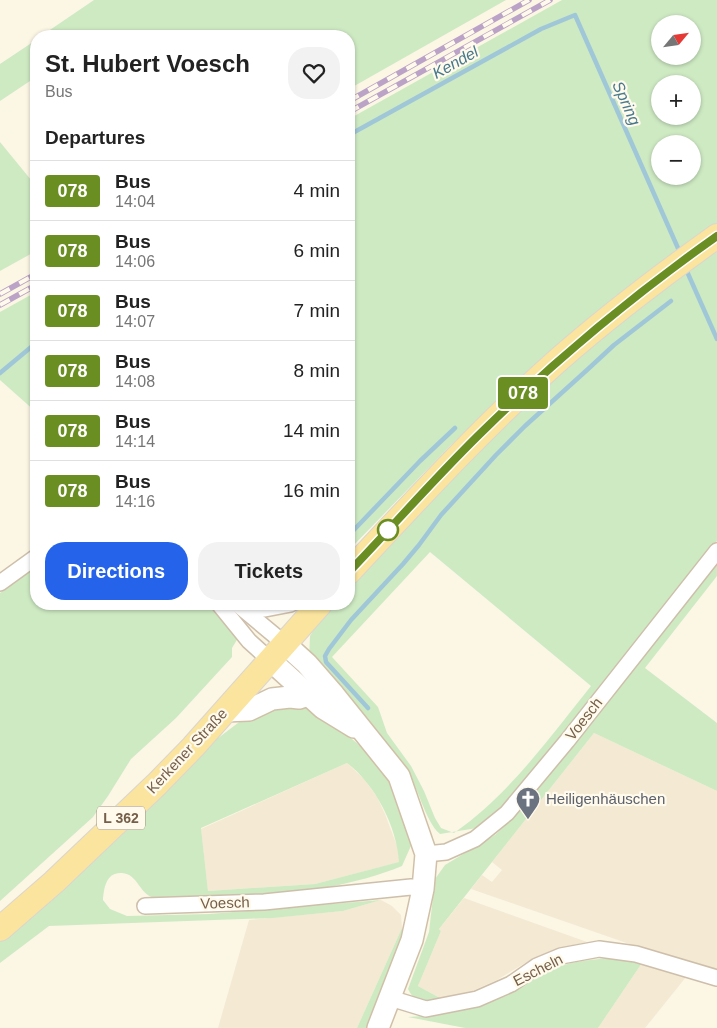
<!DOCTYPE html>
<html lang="en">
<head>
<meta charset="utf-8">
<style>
  :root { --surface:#fff; --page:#f2f2f2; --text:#222; --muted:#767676; --line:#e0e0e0; --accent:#2563eb }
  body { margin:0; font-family:Helvetica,sans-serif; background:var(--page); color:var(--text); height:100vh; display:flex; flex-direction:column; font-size:19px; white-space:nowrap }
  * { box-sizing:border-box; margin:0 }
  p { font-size:16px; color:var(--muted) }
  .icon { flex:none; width:28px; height:28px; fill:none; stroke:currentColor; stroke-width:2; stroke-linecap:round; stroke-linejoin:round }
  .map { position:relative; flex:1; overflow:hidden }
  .panel { position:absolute; left:30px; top:30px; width:325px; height:580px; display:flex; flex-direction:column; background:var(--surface); border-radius:20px; box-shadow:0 1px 4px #0004 }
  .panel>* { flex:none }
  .badge { padding:0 10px; border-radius:4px; font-size:18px; line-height:32px }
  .needle { width:32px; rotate:61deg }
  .controls { position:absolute; left:651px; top:15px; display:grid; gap:10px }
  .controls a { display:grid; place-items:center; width:50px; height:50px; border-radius:50%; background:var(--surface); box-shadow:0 1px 4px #0004; font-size:25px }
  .map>.badge { position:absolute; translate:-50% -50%; box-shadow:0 0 0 2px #fff }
  h2 { padding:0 15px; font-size:19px; line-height:45px }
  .round { display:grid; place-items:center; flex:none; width:52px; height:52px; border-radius:20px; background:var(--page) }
  .head { display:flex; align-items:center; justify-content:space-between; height:85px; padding:0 15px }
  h1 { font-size:24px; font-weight:600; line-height:38px }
  .cta { display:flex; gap:10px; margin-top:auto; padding:10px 15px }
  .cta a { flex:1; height:58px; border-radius:20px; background:var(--accent); color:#fff; font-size:20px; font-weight:600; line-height:58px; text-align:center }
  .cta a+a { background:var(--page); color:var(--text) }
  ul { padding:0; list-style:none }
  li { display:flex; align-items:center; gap:15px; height:60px; padding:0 15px; border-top:1px solid var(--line) }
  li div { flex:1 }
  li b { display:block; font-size:19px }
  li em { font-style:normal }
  li .badge { min-width:55px; font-weight:700; text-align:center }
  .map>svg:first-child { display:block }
  .residential { fill:#f4e9d3 }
  .green { fill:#ceeac3; fill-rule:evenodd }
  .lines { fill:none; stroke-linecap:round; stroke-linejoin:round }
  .stream { stroke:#a0c7d7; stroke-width:4.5 }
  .street-casing { stroke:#cebfab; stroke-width:18 }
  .secondary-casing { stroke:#d1c0a8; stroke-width:24 }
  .primary-casing { stroke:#dbd5d0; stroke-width:26 }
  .street { stroke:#fff; stroke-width:15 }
  .secondary { stroke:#fff; stroke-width:21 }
  .primary { stroke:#fae49e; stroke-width:24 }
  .rail-casing { stroke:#baa3c6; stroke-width:5.5 }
  .rail { stroke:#fffaeb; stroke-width:4; stroke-dasharray:11; stroke-linecap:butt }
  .line-casing { stroke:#fff; stroke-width:11 }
  .line { stroke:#6b8e23; stroke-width:8 }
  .stop-dot { fill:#fff; stroke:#6b8e23; stroke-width:2.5 }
  .labels { text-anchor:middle; stroke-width:4.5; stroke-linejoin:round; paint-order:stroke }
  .shield { fill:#fffaeb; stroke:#9e8e7a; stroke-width:1 }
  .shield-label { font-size:14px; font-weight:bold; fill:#755f4a }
  .street-label { font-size:15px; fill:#755f4a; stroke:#fffaeb }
  .worship-label { font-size:15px; fill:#5b616d; stroke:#fffaeb; text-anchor:start }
  .water-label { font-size:16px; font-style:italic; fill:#47798f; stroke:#fffaeb }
</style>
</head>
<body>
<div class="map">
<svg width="717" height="1028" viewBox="0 0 717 1028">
  <rect width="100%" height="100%" fill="#fcf6e5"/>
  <g class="residential">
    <path d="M 594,733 L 717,791 L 717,972 L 687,964 L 471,889 L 482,875 L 492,882 L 502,870 L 492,862 Z"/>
    <path d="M 347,763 L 365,780 L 377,797 L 385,814 L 399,851 L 400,862 L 315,884 L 208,891 L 201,829 Z"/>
    <path d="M 464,898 L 587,942 L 553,950 L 530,960 L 497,980 L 472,991 L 440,998 L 418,986 L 441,931 L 439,929 Z"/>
    <path d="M 381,900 L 392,906 L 401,915 L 402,928 L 357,1028 L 218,1028 L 249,920 L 343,911 Z"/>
    <path d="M 642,963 L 686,977 L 645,1028 L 598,1028 Z"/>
  </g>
  <g class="green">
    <path d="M 94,0 L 506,0 L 349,89 L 349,36 L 41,36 Z"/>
    <path d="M 562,0 L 717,0 L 717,541 L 559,740 L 504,806 L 477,828 L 440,834 C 424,820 419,786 404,767 C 374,730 341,695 309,660 L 310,636 L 326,611 L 333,604 L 349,604 L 349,587 L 449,479 L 516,384 L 450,446 L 349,550 L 349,119 ZM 660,24 L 692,24 L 692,56 L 660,56 ZM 660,84 L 692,84 L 692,116 L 660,116 ZM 660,144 L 692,144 L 692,176 L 660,176 ZM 430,552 L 591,686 C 549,738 509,795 454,833 L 441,828 L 435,818 L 424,791 L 411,766 L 387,733 L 378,707 L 332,657 Z"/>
    <path d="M 36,40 L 36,77 L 0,101 L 0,64 Z"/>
    <path d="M 0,142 L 36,186 L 36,251 L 0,271 Z"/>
    <path d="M 36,292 L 36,412 L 0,380 L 0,312 Z"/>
    <path d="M 717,561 L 717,576 L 645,668 L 717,723 L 717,791 L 594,733 L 439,929 L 441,931 L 418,986 L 440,998 C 425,1001 416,1005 408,989 L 429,932 L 435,879 L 445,865 L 495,835 L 514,817 Z"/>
    <path d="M 36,566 L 36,604 L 207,604 L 238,638 L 232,648 L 232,657 L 176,718 L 131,759 L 108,796 L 93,817 L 0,901 L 0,593 Z"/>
    <path d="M 304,705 L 323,715 L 358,744 L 386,773 L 404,803 L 414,839 L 402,866 C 338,892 265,897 196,898 C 185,898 164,900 154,898 C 139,894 138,874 122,873 C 106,872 104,888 103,900 L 110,909 L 127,916 L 209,914 L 381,900 L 343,911 L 273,918 L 49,926 L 0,963 L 0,939 L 67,886 L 123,834 L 209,745 L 255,710 ZM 347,763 C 375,784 397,827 399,862 L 315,884 L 208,891 L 201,828 Z"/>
    <path d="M 402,928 L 404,955 L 371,1028 L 357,1028 Z"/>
    <path d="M 614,958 L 642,963 L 598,1028 L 465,1028 L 408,1017 C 438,1015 466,1011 495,999 C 516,991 535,975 557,967 C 575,961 594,959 614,958 Z"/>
  </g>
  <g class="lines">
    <g class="stream">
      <path d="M 349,135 L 541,29 L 575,15 L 681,255"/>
      <path d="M 685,267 L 717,339"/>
      <path d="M 0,373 L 36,343"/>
      <path d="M 349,535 L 420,461 L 455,428"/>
      <path d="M 368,708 L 326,662 L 325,656 L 329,649 L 351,620 L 403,564 L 419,545 L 441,515 L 496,455 L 525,426 L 587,370 L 614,345 L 671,301"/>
    </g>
    <defs>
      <g id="street">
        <path d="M 0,583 L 36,557"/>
        <path d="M 219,604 L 249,641 L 270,660"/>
        <path d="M 237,604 L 285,644"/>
        <path d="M 241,607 L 265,609 L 291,604"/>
        <path d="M 426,854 L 446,852 L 475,839 L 507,813 L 567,741 L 717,551"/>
        <path d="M 145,906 L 264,902 L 411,887 L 423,889"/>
        <path d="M 390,998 L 426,1009 L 477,999 L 511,984 L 537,966 L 561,956 L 599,949 L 636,954 L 717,978"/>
      </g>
      <g id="secondary">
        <path d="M 285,644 L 307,664 L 334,695 L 399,776 L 426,854 L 423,889 L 412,940 L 378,1028"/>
        <path d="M 270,660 L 323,708 L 354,727"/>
        <path d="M 225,711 L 249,710 L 272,699 L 290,697 L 299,698 L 308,695"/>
      </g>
      <g id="primary">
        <path d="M 349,572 C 416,500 482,428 556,362 C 607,317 661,276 717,236"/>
        <path d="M 0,929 L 54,882 L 157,784 L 193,747 L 320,604"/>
      </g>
    </defs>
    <use href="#street" class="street-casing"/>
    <use href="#secondary" class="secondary-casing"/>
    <use href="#primary" class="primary-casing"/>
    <use href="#street" class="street"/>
    <use href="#secondary" class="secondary"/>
    <use href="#primary" class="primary"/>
    <defs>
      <g id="rail">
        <path d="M 349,101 L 529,0"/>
        <path d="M 349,112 L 550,0"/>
        <path d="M 0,294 L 36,274"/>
        <path d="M 0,305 L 36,285"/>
      </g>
    </defs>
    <use href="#rail" class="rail-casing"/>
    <use href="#rail" class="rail"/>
  </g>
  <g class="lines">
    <defs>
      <path id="line" d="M 349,572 C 395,524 439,473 487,427 C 559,357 635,294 717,236"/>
    </defs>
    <use href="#line" class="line-casing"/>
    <use href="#line" class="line"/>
  </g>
  <defs>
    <symbol id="church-pin" viewBox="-11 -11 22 30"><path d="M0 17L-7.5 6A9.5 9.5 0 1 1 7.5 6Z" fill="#6b7280" stroke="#fffaeb"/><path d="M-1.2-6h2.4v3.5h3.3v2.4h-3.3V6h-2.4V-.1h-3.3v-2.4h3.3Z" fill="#fff"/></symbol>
  </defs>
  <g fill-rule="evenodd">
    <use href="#church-pin" x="514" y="785" width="28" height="38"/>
  </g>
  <circle class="stop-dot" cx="388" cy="530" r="10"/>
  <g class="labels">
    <rect class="shield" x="97" y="806.5" width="48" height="23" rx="4"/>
    <g class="shield-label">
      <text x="121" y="823">L 362</text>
    </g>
    <g class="street-label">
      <text transform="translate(584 719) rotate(-52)" y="5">Voesch</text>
      <text transform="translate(187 751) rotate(-47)" y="5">Kerkener Straße</text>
      <text transform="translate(225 903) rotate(-2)" y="5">Voesch</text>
      <text transform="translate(538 970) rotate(-27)" y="5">Escheln</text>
    </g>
    <g class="worship-label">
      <text x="546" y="804">Heiligenhäuschen</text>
    </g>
    <g class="water-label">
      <text transform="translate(455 62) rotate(-29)" y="6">Kendel</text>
      <text transform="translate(627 103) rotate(66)" y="6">Spring</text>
    </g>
  </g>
</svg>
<div class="controls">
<a><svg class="needle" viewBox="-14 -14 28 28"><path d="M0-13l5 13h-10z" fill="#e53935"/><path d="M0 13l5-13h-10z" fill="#767676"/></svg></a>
<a>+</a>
<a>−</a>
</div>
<b class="badge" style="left:523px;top:393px;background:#6b8e23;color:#fff">078</b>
<section class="panel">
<div class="head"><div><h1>St. Hubert Voesch</h1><p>Bus</p></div><a class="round"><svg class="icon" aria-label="heart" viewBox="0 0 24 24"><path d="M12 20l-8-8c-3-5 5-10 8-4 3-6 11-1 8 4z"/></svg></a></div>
<h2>Departures</h2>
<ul>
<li><span class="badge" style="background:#6b8e23;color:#fff">078</span><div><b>Bus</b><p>14:04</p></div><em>4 min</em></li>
<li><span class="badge" style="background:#6b8e23;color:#fff">078</span><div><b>Bus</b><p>14:06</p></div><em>6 min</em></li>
<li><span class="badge" style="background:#6b8e23;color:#fff">078</span><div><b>Bus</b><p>14:07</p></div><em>7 min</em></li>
<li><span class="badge" style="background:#6b8e23;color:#fff">078</span><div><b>Bus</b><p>14:08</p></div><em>8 min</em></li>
<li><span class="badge" style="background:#6b8e23;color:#fff">078</span><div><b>Bus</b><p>14:14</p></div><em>14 min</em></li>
<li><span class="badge" style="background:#6b8e23;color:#fff">078</span><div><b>Bus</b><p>14:16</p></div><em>16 min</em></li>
</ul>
<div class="cta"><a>Directions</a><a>Tickets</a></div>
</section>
</div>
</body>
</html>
